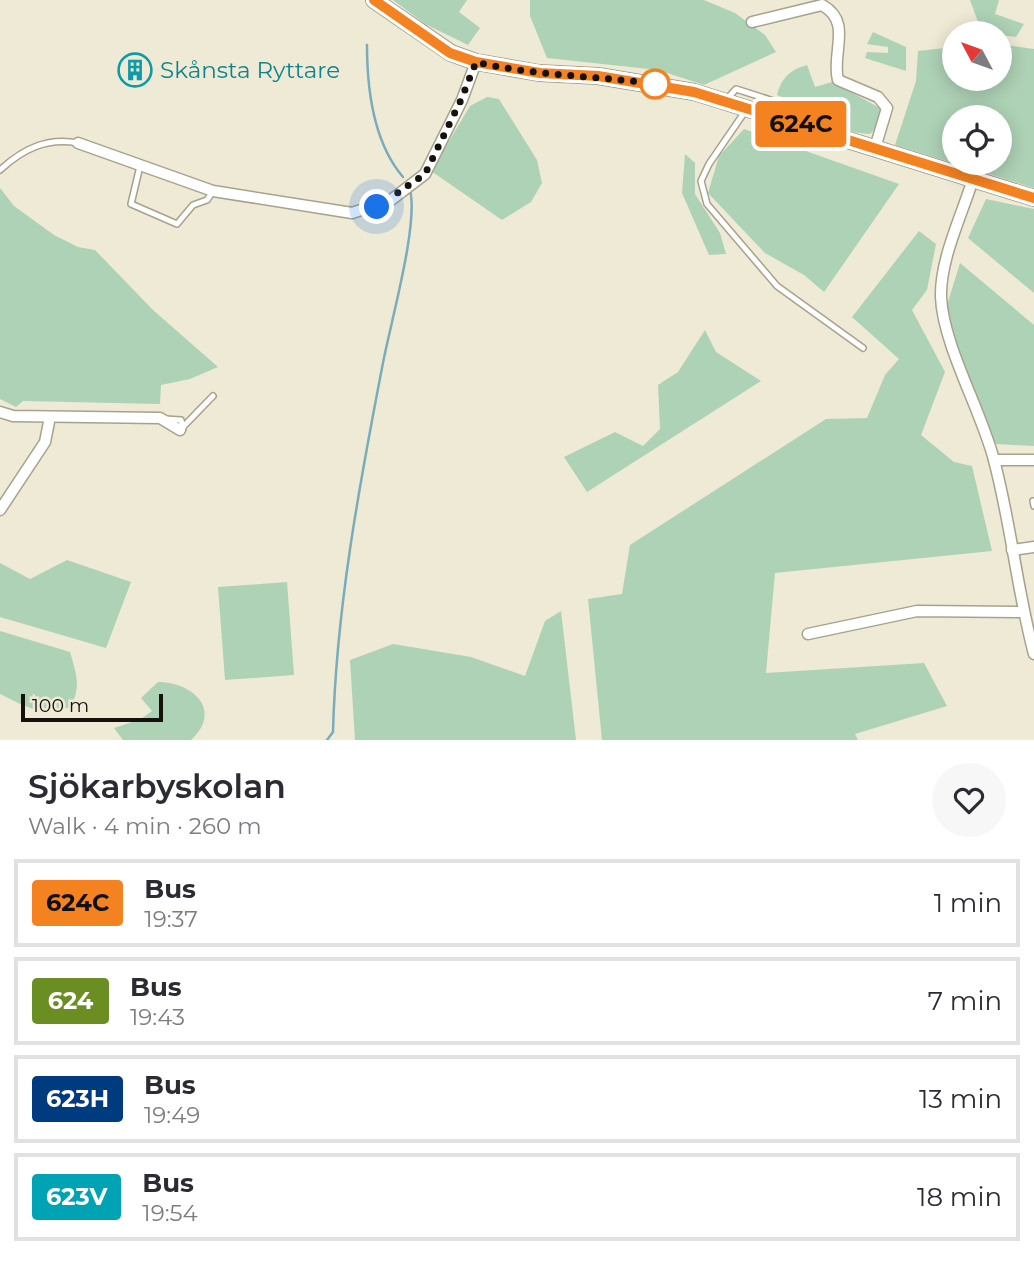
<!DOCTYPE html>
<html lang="en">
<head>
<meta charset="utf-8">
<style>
  :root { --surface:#fff; --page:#f7f7f7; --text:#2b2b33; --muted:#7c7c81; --line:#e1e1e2 }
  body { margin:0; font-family:Montserrat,sans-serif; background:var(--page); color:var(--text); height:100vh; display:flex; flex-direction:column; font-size:26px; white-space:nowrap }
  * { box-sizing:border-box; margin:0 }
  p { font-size:23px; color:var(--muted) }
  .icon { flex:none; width:38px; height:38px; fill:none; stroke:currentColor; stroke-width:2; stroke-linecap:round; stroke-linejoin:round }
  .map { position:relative; height:740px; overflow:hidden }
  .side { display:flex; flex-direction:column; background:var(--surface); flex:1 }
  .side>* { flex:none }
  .badge { padding:0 14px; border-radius:5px; font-size:24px; line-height:46px }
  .needle { width:46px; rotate:311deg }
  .buttons { position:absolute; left:942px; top:21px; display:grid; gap:14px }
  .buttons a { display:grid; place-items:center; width:70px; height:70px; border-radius:50%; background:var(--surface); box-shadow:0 4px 18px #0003; font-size:35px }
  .scale { position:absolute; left:21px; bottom:18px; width:142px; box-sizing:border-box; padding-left:7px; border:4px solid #14120b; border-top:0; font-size:19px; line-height:24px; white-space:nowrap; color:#14120b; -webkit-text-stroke:5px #efead5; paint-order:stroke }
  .you { position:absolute; width:35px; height:35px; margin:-18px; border:5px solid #fff; border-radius:50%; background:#1a73e8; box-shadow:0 0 0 10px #1a73e833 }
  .map>.badge { position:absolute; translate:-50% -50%; box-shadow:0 0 0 4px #fff }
  .round { display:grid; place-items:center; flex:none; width:74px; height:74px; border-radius:37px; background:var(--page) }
  .headline { display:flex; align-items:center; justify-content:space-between; height:119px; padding:0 28px }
  h1 { font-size:33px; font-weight:600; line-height:52px }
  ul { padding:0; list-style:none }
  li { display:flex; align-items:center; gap:21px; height:88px; margin:0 14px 10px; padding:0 14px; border:4px solid var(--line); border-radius:0px }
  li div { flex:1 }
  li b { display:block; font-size:26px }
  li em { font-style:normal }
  li .badge { min-width:77px; font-weight:700; text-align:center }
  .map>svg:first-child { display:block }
  .green { fill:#aed2b6; fill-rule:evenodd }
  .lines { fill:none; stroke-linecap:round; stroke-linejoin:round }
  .stream { stroke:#7bacbb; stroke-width:2.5 }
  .lane-casing { stroke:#a7a28e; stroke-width:8 }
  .street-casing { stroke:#a7a28e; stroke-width:13 }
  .secondary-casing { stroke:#a7a28e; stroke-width:18 }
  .lane { stroke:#fff; stroke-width:5 }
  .street { stroke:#fff; stroke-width:10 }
  .secondary { stroke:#fff; stroke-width:16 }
  .line-casing { stroke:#fff; stroke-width:16 }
  .line { stroke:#f58220; stroke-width:10 }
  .walk { stroke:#14120b; stroke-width:7; stroke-dasharray:0 12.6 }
  .stop-dot { fill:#fff; stroke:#f58220; stroke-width:3.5 }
  .labels { text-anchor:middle; stroke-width:5; stroke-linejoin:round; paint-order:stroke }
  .culture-label { font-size:23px; fill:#0d838f; stroke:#efead5; text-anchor:start }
</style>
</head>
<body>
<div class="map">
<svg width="1034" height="740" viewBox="0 0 1034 740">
  <rect width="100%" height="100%" fill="#efead5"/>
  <g class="green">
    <path d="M 393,0 L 467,0 L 459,12 L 480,28 L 468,45 L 425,24 Z"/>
    <path d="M 530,0 L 704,0 L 735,13 L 765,35 L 776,52 L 704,85 L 658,70 L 547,58 L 530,16 Z"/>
    <path d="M 970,0 L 999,0 L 995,14 L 1024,24 L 1016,37 L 982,33 Z"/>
    <path d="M 873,32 L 906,47 L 906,71 L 865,58 L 867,52 L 888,53 L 888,47 L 867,44 Z"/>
    <path d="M 999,44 L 1034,49 L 1034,188 L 895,145 L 916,81 L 918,51 L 954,47 L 954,79 L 999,79 ZM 954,117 L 999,117 L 999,163 L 954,163 Z"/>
    <path d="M 807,65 L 815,87 L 832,82 L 880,108 L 880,125 L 870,134 C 856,134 817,123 804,115 C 793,107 794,102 777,95 C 782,77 790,70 807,65 Z"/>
    <path d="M 487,97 L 499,99 L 537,160 L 542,183 L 531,202 L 502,220 L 431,171 L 470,106 Z"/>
    <path d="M 744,129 L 899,184 L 824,292 L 804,275 L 765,253 L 708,193 L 719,156 Z"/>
    <path d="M 685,154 L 695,163 L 695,194 L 720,233 L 726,254 L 709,255 L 682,193 Z"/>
    <path d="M 0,188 L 14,206 L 54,235 L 78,247 L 95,250 L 153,310 L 218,367 L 190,379 L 161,385 L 160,404 L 23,401 L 16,407 L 0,399 Z"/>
    <path d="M 986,199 L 1034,209 L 1034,293 L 968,238 Z"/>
    <path d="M 919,231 L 936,244 L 927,290 L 912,310 L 945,372 L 921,435 L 954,462 L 972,466 L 992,551 L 775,573 L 766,673 L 924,663 L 947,706 L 855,734 L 858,740 L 602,740 L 588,599 L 622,594 L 630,545 L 826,419 L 867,418 L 885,375 L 899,359 L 852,317 Z"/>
    <path d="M 960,263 L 1034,325 L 1034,446 L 996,444 L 952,335 L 947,305 Z"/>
    <path d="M 705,330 L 716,352 L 761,381 L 587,492 L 564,457 L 615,432 L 643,446 L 660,429 L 658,385 L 678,372 Z"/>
    <path d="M 67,560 L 131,582 L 106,648 L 0,617 L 0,563 L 30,579 Z"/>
    <path d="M 287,582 L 294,675 L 225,680 L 218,587 Z"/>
    <path d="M 561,611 L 576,740 L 355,740 L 350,660 L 393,644 L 471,657 L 525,676 L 545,621 Z"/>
    <path d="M 0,631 L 70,652 C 76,673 82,688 70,707 C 38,716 29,708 0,694 Z"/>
    <path d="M 158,682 C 192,682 224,710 191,740 L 123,740 L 114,728 L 141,719 L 152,711 L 141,698 Z"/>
  </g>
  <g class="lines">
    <g class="stream">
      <path d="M 367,45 C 367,90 373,142 403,177"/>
      <path d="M 327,740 L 333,732 C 336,611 359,487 382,368 C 389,328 419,225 410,190"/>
    </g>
    <defs>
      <g id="lane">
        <path d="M 727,99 L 736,89 L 786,105 L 788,117"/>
        <path d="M 746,110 L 709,164 L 701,181 L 707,204 L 777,286 L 863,348"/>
        <path d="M 140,166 L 131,204 L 177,224 L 193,205 L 207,200 L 213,191"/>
        <path d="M 0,170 C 23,149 47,137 78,143"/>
        <path d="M 165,419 L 181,420 L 183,428"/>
        <path d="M 180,430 L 213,396"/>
        <path d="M 1033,501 L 1034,506"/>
      </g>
      <g id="street">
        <path d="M 752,22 L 822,5 C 853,22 831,53 838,80 L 878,97 L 887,108 L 875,148"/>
        <path d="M 78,143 L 213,191 L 352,213 L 391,200 L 425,174 L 462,100 L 476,62"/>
        <path d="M 973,179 C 962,215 940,259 941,297 C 943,345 981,410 994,460 C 1011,524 1017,590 1034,654"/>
        <path d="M 0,412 L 13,416 L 160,418 L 180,430"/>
        <path d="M 994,460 L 1034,460"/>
        <path d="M 0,510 L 45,442 L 50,417"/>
        <path d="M 1012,550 L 1034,547"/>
        <path d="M 808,634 L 917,611 L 1023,612"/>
      </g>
      <path id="secondary" d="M 374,0 L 451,53 L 476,62 L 539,73 L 598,76 L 694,92 L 1034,198"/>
    </defs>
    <use href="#lane" class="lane-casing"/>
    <use href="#street" class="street-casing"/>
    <use href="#secondary" class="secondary-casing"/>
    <use href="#lane" class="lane"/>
    <use href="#street" class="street"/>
    <use href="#secondary" class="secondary"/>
  </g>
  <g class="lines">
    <defs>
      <path id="line" d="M 374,0 L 450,53 L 476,62 L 540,73 L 598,76 L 694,92 L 1034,198"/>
    </defs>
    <use href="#line" class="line-casing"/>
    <use href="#line" class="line"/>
    <path class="walk" d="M 377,207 L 425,174 L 461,100 L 476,62 C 536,76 597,76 658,84 L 655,84"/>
  </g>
  <defs>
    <symbol id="building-ring" viewBox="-11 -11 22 22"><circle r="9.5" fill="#efead5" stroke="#0f9aa8" stroke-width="1.5"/><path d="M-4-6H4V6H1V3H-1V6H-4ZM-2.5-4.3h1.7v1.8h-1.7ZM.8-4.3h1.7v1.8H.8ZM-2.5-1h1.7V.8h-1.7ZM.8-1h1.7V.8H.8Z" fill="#0f9aa8"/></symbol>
  </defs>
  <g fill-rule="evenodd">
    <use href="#building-ring" x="116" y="51" width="38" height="38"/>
  </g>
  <circle class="stop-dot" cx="655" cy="84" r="14"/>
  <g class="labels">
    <g class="culture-label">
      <text x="160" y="78">Skånsta Ryttare</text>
    </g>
  </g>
</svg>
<div class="buttons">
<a><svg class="needle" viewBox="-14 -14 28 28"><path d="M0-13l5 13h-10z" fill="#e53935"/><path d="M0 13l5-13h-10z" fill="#7c7c81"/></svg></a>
<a><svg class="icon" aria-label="locate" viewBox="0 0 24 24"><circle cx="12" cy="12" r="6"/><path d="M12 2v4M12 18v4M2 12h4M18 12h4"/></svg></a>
</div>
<div class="scale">100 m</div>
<div class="you" style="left:377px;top:207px"></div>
<b class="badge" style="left:801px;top:124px;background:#f58220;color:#111">624C</b>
</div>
<section class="side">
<div class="headline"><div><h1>Sjökarbyskolan</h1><p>Walk · 4 min · 260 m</p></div><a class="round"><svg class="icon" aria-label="heart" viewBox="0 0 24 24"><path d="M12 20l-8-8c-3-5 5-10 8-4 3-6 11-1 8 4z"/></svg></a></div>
<ul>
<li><span class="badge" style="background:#f58220;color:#111">624C</span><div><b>Bus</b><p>19:37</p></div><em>1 min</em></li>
<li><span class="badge" style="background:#6b8e23;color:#fff">624</span><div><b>Bus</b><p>19:43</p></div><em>7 min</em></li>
<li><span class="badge" style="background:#003b80;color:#fff">623H</span><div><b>Bus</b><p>19:49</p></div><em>13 min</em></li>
<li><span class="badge" style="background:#00a3b4;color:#fff">623V</span><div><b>Bus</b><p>19:54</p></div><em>18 min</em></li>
</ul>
</section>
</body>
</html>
